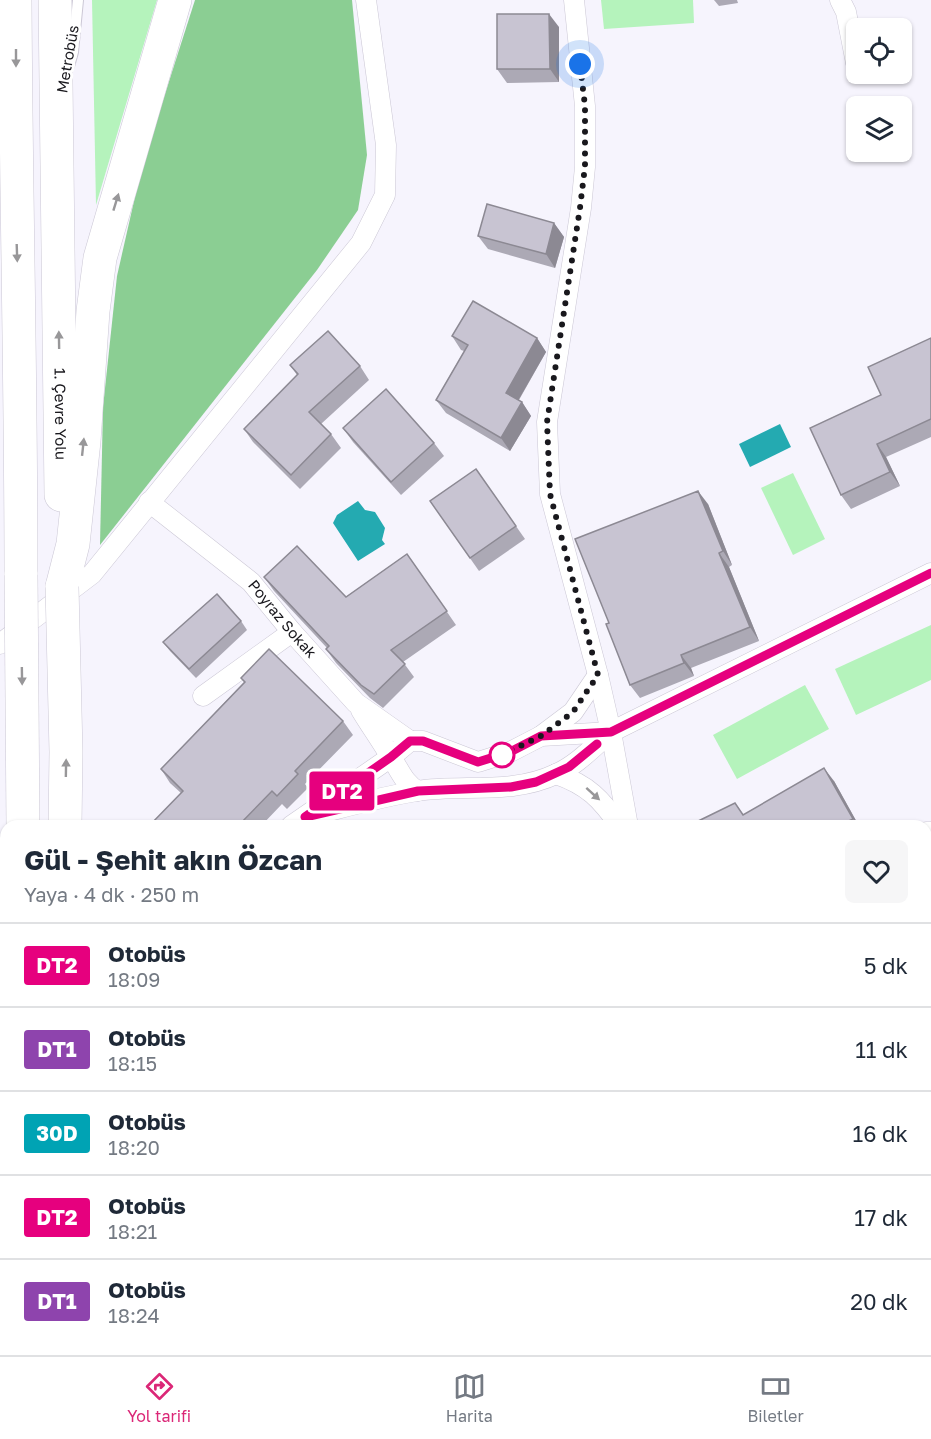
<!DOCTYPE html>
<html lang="tr">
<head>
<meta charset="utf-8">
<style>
  :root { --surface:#fff; --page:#f6f6f7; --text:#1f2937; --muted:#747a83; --line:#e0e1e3; --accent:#db2777 }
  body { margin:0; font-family:"Golos Text",sans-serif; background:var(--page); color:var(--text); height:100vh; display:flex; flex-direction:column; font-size:22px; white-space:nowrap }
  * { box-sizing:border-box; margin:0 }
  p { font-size:20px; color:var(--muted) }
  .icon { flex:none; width:33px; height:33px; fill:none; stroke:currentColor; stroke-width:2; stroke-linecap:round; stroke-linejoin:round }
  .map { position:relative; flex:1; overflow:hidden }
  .side { position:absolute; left:0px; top:820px; width:932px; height:536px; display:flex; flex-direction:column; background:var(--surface); border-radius:18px 18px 0 0; box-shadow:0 2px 4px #0004 }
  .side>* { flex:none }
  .badge { padding:0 12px; border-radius:4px; font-size:21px; line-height:39px }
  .fabs { position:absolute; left:846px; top:18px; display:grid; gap:12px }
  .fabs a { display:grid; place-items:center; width:66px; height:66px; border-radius:9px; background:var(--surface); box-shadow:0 2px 4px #0004; font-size:30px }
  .you { position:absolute; width:30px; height:30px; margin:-15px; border:4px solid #fff; border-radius:50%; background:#1a73e8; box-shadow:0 0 0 9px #1a73e833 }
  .map>.badge { position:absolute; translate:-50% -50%; box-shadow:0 0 0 3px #fff }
  .round { display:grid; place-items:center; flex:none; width:63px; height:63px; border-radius:9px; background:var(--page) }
  .summary { display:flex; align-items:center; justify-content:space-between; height:102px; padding:0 24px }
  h1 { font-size:28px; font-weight:700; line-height:45px }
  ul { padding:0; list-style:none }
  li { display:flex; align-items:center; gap:18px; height:84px; padding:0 24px; border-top:2px solid var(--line) }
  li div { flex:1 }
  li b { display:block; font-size:22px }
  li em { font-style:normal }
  li .badge { min-width:66px; font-weight:700; text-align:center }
  .tabs { display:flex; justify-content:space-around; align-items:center; height:84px; border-top:2px solid var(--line); background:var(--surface); font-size:16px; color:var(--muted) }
  .tabs a { display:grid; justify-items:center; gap:3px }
  .tabs .current { color:var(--accent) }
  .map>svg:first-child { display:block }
  .green { fill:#b5f3bc }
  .forest { fill:#8bce93 }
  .water { fill:#24aab1 }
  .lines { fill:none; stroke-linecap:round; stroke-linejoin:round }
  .lane-casing { stroke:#cbc7d5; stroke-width:12 }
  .street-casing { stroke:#cbc7d5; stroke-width:21 }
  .highway-casing { stroke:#cbc7d5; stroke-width:34 }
  .lane { stroke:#fff; stroke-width:10 }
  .street { stroke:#fff; stroke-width:20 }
  .highway { stroke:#fff; stroke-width:33 }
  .highway-bridge-casing { stroke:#cbc7d5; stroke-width:34; stroke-linecap:butt }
  .highway-bridge { stroke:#fff; stroke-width:33 }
  .wall { fill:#aca9b5 }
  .shaded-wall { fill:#8c8993 }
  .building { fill:#c8c4d2; stroke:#8c8993; stroke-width:1.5 }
  .oneway { fill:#989799 }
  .line-casing { stroke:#fff; stroke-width:14 }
  .line { stroke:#e6007e; stroke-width:9 }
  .walk { stroke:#19181d; stroke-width:6; stroke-dasharray:0 10.8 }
  .stop-dot { fill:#fff; stroke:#e6007e; stroke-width:3 }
  .labels { text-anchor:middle; stroke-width:6; stroke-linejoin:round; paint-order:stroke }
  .street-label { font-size:15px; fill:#19181d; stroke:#fff }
</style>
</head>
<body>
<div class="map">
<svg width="931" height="1355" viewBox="0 0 931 1355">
  <rect width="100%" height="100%" fill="#f6f4fd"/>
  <g class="green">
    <path d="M 92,0 L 157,0 L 96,205 Z"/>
    <path d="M 601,0 L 693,0 L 694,23 L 604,29 Z"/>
    <path d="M 793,473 L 825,539 L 793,555 L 761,488 Z"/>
    <path d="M 931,625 L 931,680 L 856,715 L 835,669 Z"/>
    <path d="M 805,685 L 829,729 L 737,779 L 713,735 Z"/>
  </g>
  <path class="forest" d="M 195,0 L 352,0 L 367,155 L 358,210 L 317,270 L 100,545 L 103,407 L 117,276 L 142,166 Z"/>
  <g class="water">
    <path d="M 780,424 L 791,447 L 750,467 L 739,444 Z"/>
    <path d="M 358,501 L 365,510 L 375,512 L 385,528 L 382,540 L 385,544 L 358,561 L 333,523 L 337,515 Z"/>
  </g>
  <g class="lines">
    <defs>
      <path id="lane" d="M 69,66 L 73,52 L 78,0"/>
      <g id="street">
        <path d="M 574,0 L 585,106 L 585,167 L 581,208 L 547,422 L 550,494 L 598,675 L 611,732 L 628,826"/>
        <path d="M 840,0 L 846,12 L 856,63"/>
        <path id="s1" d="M 149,502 L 251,582 L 292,632 L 356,703 L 410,741"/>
        <path d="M 0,644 L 92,574 L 361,243 L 385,195 L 386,145 L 366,0"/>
        <path d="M 203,696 L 292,632"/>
        <path d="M 361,710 C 370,725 380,739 389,754 C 399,768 403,783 418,791"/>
        <path d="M 541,736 L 573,712 L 598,675"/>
        <path d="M 556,774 C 588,785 601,799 620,826"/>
        <path d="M 305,817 C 342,808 379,797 417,791 C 463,784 512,795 556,774 C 577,765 594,746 611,732 L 931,573"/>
        <path d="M 291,826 L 391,757 L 410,741 L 423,741 L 478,762 L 510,752 L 541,736 L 611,732"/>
        <path d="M 926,832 L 931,832"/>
        <path d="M 0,1049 L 6,1043"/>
        <path d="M 926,1058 L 931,1055"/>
        <path d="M 0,1253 L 6,1253"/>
        <path d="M 926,1255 L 931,1251"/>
        <path d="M 252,1350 L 256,1355"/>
        <path d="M 461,1350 L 471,1355"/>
        <path d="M 655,1351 L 662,1355"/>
        <path d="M 405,1352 L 412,1350"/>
        <path d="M 222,1355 L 231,1350"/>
        <path d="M 336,1355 L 345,1350"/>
        <path d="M 777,1355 L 785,1350"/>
        <path d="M 925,1355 L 928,1350 L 931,1299"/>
      </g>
      <g id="highway">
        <path d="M 15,0 C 16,192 21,384 21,575"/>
        <path id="s2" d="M 55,0 L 61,495"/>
        <path d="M 62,587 L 73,544 L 84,441 L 93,311 L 100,258 L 175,0"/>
        <path d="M 24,1355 L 24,1350"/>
        <path d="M 64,1355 L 65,1350"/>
      </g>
    </defs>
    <use href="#lane" class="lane-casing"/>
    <use href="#street" class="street-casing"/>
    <use href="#highway" class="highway-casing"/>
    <use href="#lane" class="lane"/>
    <use href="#street" class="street"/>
    <use href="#highway" class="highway"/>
    <defs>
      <g id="highway-bridge">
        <path d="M 21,575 L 23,826"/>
        <path d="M 62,587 L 66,752 L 65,826"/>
      </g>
    </defs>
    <use href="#highway-bridge" class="highway-bridge-casing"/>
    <use href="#highway-bridge" class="highway-bridge"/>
  </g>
  <g class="wall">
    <path d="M 714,0 L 737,0 L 738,3 L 719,6 Z"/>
    <path d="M 559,27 L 559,82 L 507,83 L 497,69 Z"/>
    <path d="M 554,223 L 564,237 L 555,268 L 488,249 L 478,236 Z"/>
    <path d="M 452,336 L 537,338 L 546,352 L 519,400 L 522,402 L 531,416 L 510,451 L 446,413 L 436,400 L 464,351 L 461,350 Z"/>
    <path d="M 931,338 L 931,437 L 886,457 L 900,486 L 851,509 L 841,495 L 881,395 Z"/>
    <path d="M 290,365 L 360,366 L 369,380 L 321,424 L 331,434 L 341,448 L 300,489 L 253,442 L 244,429 L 297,375 Z"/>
    <path d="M 343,428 L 434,443 L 444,456 L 401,495 L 353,442 Z"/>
    <path d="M 476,469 L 525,539 L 479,571 L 430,501 Z"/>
    <path d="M 708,504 L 732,565 L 729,567 L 759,641 L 691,668 L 694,676 L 640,698 L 630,685 L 609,623 Z"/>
    <path d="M 407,554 L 456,625 L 403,662 L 414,677 L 383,708 L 370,698 L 336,663 L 326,649 L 327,648 L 274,591 L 264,577 L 346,597 Z"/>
    <path d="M 241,621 L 247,630 L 196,678 L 170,651 L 163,642 Z"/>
    <path d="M 241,678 L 343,721 L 353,735 L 305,784 L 308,788 L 287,809 L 282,804 L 261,826 L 149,826 L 181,793 L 170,783 L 161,769 L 244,682 Z"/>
    <path d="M 834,781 L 859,826 L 688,826 L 735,803 L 744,815 Z"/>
    <path d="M 931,918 L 931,1005 L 926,1008 L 926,921 Z"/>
    <path d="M 513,1350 L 577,1350 L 570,1355 L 517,1355 Z"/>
    <path d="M 815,1350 L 905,1350 L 898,1355 L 819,1355 Z"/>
  </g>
  <g class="shaded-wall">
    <path d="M 549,14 L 559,27 L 559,82 L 550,69 Z"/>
    <path d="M 554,223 L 564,237 L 555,268 L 546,254 Z"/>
    <path d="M 537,338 L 546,352 L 515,406 L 506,393 Z"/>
    <path d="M 522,402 L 531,416 L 510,451 L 501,438 Z"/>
    <path d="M 877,444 L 886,457 L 900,486 L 890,472 Z"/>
    <path d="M 698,491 L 708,504 L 732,565 L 723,551 Z"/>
    <path d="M 719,553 L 729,567 L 759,641 L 750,627 Z"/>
    <path d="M 681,655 L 691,668 L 694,676 L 684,663 Z"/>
    <path d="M 824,768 L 834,781 L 859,826 L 853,819 Z"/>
  </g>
  <g class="building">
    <path d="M 497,14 L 549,14 L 550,69 L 497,69 Z"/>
    <path d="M 487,204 L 554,223 L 546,254 L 478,236 Z"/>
    <path d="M 473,301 L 537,338 L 506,393 L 522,402 L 501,438 L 436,400 L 468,345 L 452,336 Z"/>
    <path d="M 328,331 L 360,366 L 309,412 L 331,434 L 291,475 L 244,429 L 298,374 L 290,365 Z"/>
    <path d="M 931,338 L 931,419 L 877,444 L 890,472 L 841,495 L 810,428 L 881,395 L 868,367 Z"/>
    <path d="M 386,389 L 434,443 L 391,482 L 343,428 Z"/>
    <path d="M 476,469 L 516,526 L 470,558 L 430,501 Z"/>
    <path d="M 698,491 L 723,551 L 719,553 L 750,627 L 681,655 L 684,663 L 630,685 L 606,624 L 609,623 L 575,539 Z"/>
    <path d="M 297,546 L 346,597 L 407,554 L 447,611 L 391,650 L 405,664 L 374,694 L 361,685 L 326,649 L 329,646 L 264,577 Z"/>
    <path d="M 217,594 L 241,621 L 189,669 L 163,642 Z"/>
    <path d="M 269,649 L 343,721 L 295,771 L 298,774 L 277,796 L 272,791 L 238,826 L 149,826 L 183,791 L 161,769 L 245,682 L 241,678 Z"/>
    <path d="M 824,768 L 853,819 L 838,826 L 688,826 L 735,803 L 743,815 Z"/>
    <path d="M 931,918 L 931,986 L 926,990 L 926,921 Z"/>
    <path d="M 231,1350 L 236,1350 L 240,1355 L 223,1355 Z"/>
    <path d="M 514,1350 L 525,1350 L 518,1355 L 517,1355 Z"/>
    <path d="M 816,1350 L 863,1350 L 856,1355 L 820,1355 Z"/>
  </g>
  <defs><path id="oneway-solid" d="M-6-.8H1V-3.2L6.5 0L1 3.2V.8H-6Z" transform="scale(1.5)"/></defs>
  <g class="oneway">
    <use href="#oneway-solid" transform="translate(16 58) rotate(90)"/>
    <use href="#oneway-solid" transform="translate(116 202) rotate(-73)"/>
    <use href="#oneway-solid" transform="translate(17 253) rotate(88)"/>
    <use href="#oneway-solid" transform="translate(59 340) rotate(-91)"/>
    <use href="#oneway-solid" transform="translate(83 447) rotate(-84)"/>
    <use href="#oneway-solid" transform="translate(22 676) rotate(89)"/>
    <use href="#oneway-solid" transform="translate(66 768) rotate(-89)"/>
    <use href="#oneway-solid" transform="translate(593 794) rotate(42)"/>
  </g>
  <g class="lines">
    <defs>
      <path id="line" d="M 597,744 L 569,767 L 536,782 L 511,787 L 418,791 L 305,817 L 391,757 L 410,741 L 423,741 L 478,762 L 510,752 L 541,736 L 611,732 L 931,573"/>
    </defs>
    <use href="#line" class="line-casing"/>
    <use href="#line" class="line"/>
    <path class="walk" d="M 502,755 L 541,736 L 573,712 L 598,675 L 550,494 L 547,422 L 580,208 L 585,166 L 585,106 L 580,64"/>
  </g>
  <circle class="stop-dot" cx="502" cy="755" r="12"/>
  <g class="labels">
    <g class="street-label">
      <text transform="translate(68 59) rotate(-80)" y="5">Metrobüs</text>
      <text dy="5" stroke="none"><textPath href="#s2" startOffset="414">1. Çevre Yolu</textPath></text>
      <text dy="5" stroke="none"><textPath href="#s1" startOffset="178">Poyraz Sokak</textPath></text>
    </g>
  </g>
</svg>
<div class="fabs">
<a><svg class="icon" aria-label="locate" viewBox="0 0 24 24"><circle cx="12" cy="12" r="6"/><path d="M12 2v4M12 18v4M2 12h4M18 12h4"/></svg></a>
<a><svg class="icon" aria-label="layers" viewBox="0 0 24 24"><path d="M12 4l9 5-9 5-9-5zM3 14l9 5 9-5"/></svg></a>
</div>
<div class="you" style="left:580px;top:64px"></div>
<b class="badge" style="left:342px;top:791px;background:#e6007e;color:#fff">DT2</b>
<section class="side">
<div class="summary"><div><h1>Gül - Şehit akın Özcan</h1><p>Yaya · 4 dk · 250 m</p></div><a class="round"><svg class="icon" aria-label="heart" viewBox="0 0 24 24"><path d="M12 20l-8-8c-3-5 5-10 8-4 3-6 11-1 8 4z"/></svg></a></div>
<ul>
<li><span class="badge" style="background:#e6007e;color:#fff">DT2</span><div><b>Otobüs</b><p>18:09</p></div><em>5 dk</em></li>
<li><span class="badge" style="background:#8e44ad;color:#fff">DT1</span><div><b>Otobüs</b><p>18:15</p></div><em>11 dk</em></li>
<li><span class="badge" style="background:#00a3b4;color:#fff">30D</span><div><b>Otobüs</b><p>18:20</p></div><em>16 dk</em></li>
<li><span class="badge" style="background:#e6007e;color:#fff">DT2</span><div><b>Otobüs</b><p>18:21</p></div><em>17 dk</em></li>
<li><span class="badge" style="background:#8e44ad;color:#fff">DT1</span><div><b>Otobüs</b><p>18:24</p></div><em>20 dk</em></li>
</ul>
</section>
</div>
<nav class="tabs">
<a class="current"><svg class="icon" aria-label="directions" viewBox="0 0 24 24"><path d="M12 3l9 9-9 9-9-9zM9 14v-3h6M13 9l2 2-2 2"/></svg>Yol tarifi</a>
<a><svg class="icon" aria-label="map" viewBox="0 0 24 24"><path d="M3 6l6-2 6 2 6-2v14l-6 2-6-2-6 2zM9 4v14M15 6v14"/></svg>Harita</a>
<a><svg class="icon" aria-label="tickets" viewBox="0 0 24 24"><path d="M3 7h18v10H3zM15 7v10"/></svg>Biletler</a>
</nav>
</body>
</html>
